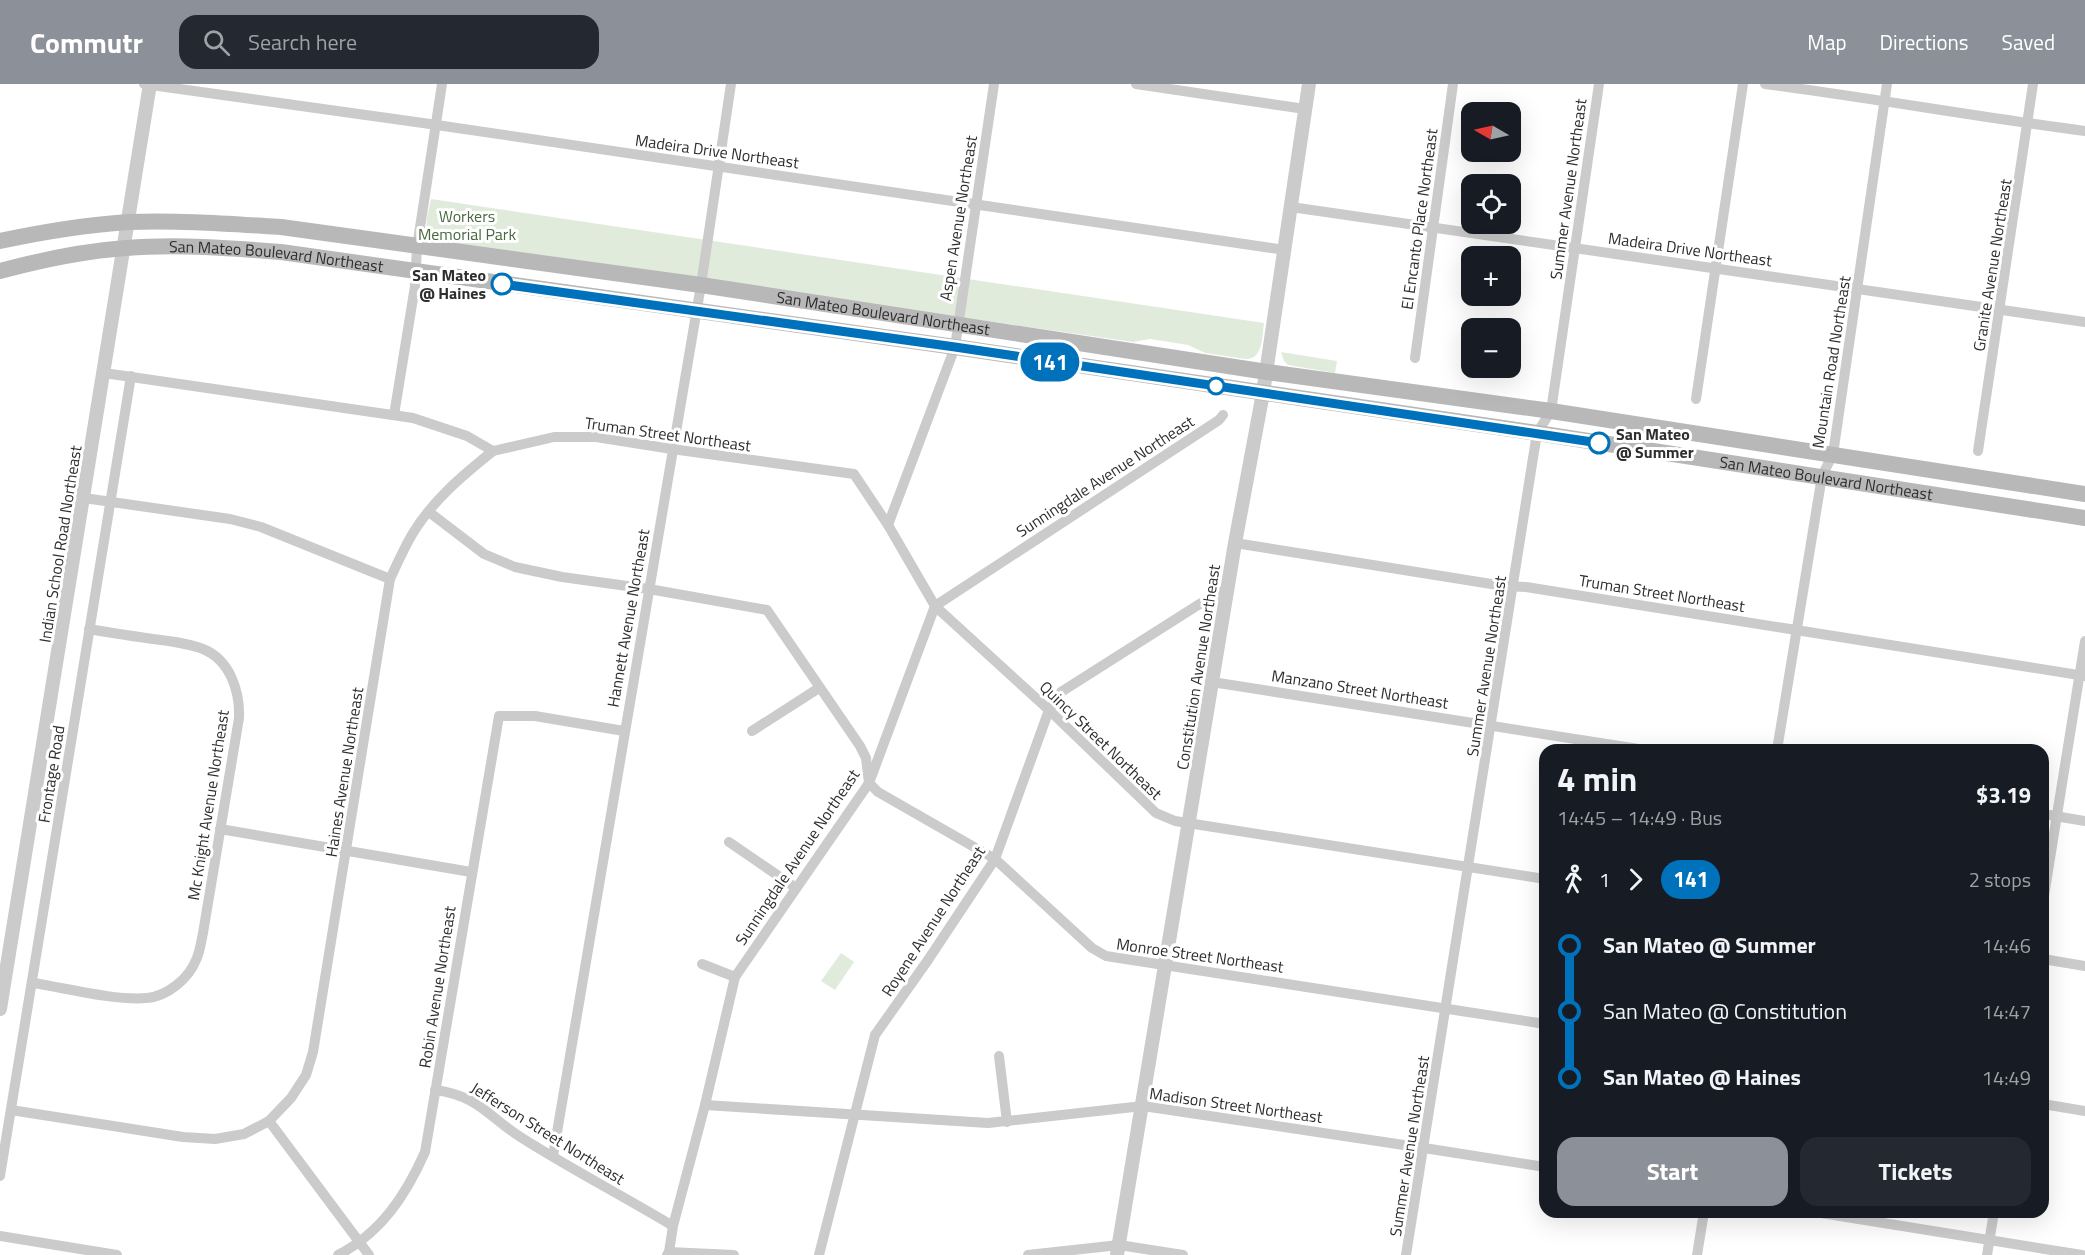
<!DOCTYPE html>
<html lang="en">
<head>
<meta charset="utf-8">
<style>
  :root { --surface:#171b24; --page:#242831; --text:#f1f3f6; --muted:#9ea1a6; --accent:#8c9099 }
  body { margin:0; font-family:"Titillium Web",sans-serif; background:var(--page); color:var(--text); height:100vh; display:flex; flex-direction:column; font-size:22px; white-space:nowrap }
  * { box-sizing:border-box; margin:0 }
  p { font-size:20px; color:var(--muted) }
  .icon { flex:none; width:33px; height:33px; fill:none; stroke:currentColor; stroke-width:2; stroke-linecap:round; stroke-linejoin:round }
  .map { position:relative; flex:1; overflow:hidden }
  .side { position:absolute; left:1539px; top:660px; width:510px; height:474px; display:flex; flex-direction:column; background:var(--surface); border-radius:18px; box-shadow:0 6px 24px #0002 }
  .side>* { flex:none }
  .badge { padding:0 12px; border-radius:20px; font-size:21px; line-height:39px }
  .needle { width:39px; rotate:279deg }
  .buttons { position:absolute; left:1461px; top:18px; display:grid; gap:12px }
  .buttons a { display:grid; place-items:center; width:60px; height:60px; border-radius:12px; background:var(--surface); box-shadow:0 6px 24px #0002; font-size:30px }
  .map>.badge { position:absolute; translate:-50% -50%; box-shadow:0 0 0 3px #fff }
  .legs { display:flex; align-items:center; gap:9px; height:66px; padding:0 18px; font-size:20px }
  .legs p { margin-inline-start:auto }
  .summary { display:flex; align-items:center; justify-content:space-between; height:102px; padding:0 18px }
  h1 { font-size:33px; font-weight:700; line-height:45px }
  .cta { display:flex; gap:12px; margin-top:auto; padding:12px 18px }
  .cta a { flex:1; height:69px; border-radius:18px; background:var(--accent); color:#fff; font-size:24px; font-weight:700; line-height:69px; text-align:center }
  .cta a+a { background:var(--page); color:var(--text) }
  ul { padding:0 18px; list-style:none }
  li { display:flex; align-items:center; gap:21px; height:66px; font-size:22px }
  li i { display:grid; place-items:center; width:9px; height:100%; margin:0 8px; background:currentColor }
  li i::after { content:''; width:15px; height:15px; margin:-8px; border:4px solid; border-radius:50%; background:var(--surface) }
  li p { margin-inline-start:auto }
  li:first-child i { background:linear-gradient(#0000 50%,currentColor 0) }
  li:last-child i { background:linear-gradient(currentColor 50%,#0000 0) }
  header { display:flex; align-items:center; gap:36px; box-sizing:border-box; height:84px; padding:0 30px; background:var(--accent); color:#fff }
  header strong { font-size:28px }
  nav { display:flex; gap:33px; margin-inline-start:auto; font-size:21px }
  .search { width:420px; height:54px; background:var(--page); display:flex; align-items:center; gap:15px; box-sizing:border-box; padding:0 21px; border-radius:18px; color:var(--muted); font-size:22px }
  .map>svg:first-child { display:block }
  .park { fill:#e1ebdc }
  .lines { fill:none; stroke-linecap:round; stroke-linejoin:round }
  .minor { stroke:#cbcbcb; stroke-width:10 }
  .tertiary { stroke:#cbcbcb; stroke-width:14 }
  .secondary { stroke:#b8b8b8; stroke-width:16 }
  .line-1-casing { stroke:#fff; stroke-width:14 }
  .line-1 { stroke:#0072bc; stroke-width:9 }
  .stop-1-dot { fill:#fff; stroke:#0072bc; stroke-width:3 }
  .labels { text-anchor:middle; stroke-width:6; stroke-linejoin:round; paint-order:stroke }
  .street-label { font-size:16px; fill:#2e2e2e; stroke:#fff }
  .park-label { font-size:16px; fill:#48683e; stroke:#fff }
  .stop-label { font-size:16px; font-weight:bold; fill:#2e2e2e; stroke:#fff; text-anchor:end }
</style>
</head>
<body>
<header>
<strong>Commutr</strong>
<div class="search"><svg class="icon" aria-label="search" viewBox="0 0 24 24"><circle cx="10" cy="10" r="6"/><path d="M15 15l6 6"/></svg>Search here</div>
<nav><a>Map</a><a>Directions</a><a>Saved</a></nav>
</header>
<div class="map">
<svg width="2085" height="1171" viewBox="0 0 2085 1171">
  <rect width="100%" height="100%" fill="#fff"/>
  <g class="park">
    <path d="M 431,115 L 1264,239 C 1262,253 1263,276 1245,275 L 1205,269 L 1188,261 L 1150,255 L 1133,258 L 437,158 C 420,150 428,131 431,115 Z"/>
    <path d="M 1281,268 L 1337,277 L 1335,289 L 1288,281 L 1284,277 Z"/>
    <path d="M 841,869 L 854,878 L 835,906 L 821,897 Z"/>
  </g>
  <g class="lines">
    <g class="minor">
      <path d="M 144,0 L 423,39 L 1285,166"/>
      <path d="M 1136,0 L 1305,25"/>
      <path d="M 1765,0 C 1872,14 1978,33 2085,47"/>
      <path d="M 1291,123 L 2085,238"/>
      <path d="M 1415,274 L 1453,0"/>
      <path d="M 104,289 L 413,334 L 467,352 L 493,367 L 554,353 L 596,353 L 672,365 L 854,390 L 888,441 L 935,522 L 1049,626 L 1156,729 L 1175,737 L 1545,795"/>
      <path d="M 1696,315 L 1743,0"/>
      <path d="M 394,331 L 415,202 L 417,163 L 442,0"/>
      <path d="M 1978,367 L 2033,0"/>
      <path d="M 84,414 L 230,435 L 261,443 L 390,495"/>
      <path d="M 429,428 L 484,470 L 515,483 L 562,493 L 649,505 L 767,526 L 860,662 L 866,674 L 869,699 L 878,708 L 995,775 L 1092,864 L 1106,872 L 1545,940"/>
      <path d="M 888,441 L 955,263 L 994,0"/>
      <path d="M 1235,459 L 1504,502 L 1526,503 L 2085,592"/>
      <path d="M 1212,598 L 1645,666"/>
      <path d="M 752,647 L 819,604"/>
      <path d="M 1777,666 L 1822,392 L 1833,370 L 1887,0"/>
      <path d="M 2043,730 L 2085,737"/>
      <path d="M 220,745 L 471,788"/>
      <path d="M 729,758 L 796,804"/>
      <path d="M 2043,818 L 2085,557"/>
      <path d="M 2043,875 L 2085,882"/>
      <path d="M 702,880 L 735,893"/>
      <path d="M 33,899 C 66,904 115,917 147,914 C 168,912 189,894 196,876 C 200,868 201,858 203,849 L 239,634 C 240,607 230,576 203,565 C 187,559 170,557 153,555 C 132,552 111,549 89,545"/>
      <path d="M 999,972 L 1007,1038"/>
      <path d="M 435,1006 C 480,1012 488,1033 522,1054 C 571,1085 623,1112 673,1142"/>
      <path d="M 2043,1020 L 2085,1027"/>
      <path d="M 705,1021 L 988,1039 L 1143,1022 L 1424,1064 L 1545,1083"/>
      <path d="M 11,1026 L 183,1053 L 215,1055 L 244,1050 L 269,1037 L 291,1014 L 306,991 L 313,968 L 390,495 C 397,480 404,464 413,449 C 433,416 463,391 493,367"/>
      <path d="M 269,1037 L 369,1171"/>
      <path d="M 553,1072 L 701,201 L 731,0"/>
      <path d="M 0,1092 L 131,292"/>
      <path d="M 1815,1128 L 2082,1171"/>
      <path d="M 0,1152 L 117,1171"/>
      <path d="M 669,1168 L 734,1171"/>
      <path d="M 338,1171 C 381,1149 406,1111 425,1068 L 499,632 L 535,632 L 624,647"/>
      <path d="M 667,1171 L 669,1168 L 673,1142 L 705,1021 L 735,893 L 869,699 L 935,522 L 1219,336 L 1223,331"/>
      <path d="M 819,1171 L 875,951 L 928,876 L 995,775 L 1049,626 L 1061,608 L 1198,521 L 1227,505"/>
      <path d="M 1028,1171 L 1119,1161 L 1183,1171"/>
      <path d="M 1406,1171 L 1537,349 L 1551,327 L 1599,0"/>
      <path d="M 1697,1171 L 1704,1128"/>
      <path d="M 1987,1171 L 1994,1128"/>
    </g>
    <g class="tertiary">
      <path d="M 0,925 L 150,0"/>
      <path d="M 1117,1171 L 1235,459 L 1263,309 L 1309,0"/>
    </g>
    <g class="secondary">
      <path id="s1" d="M 0,157 C 42,148 85,141 128,138 C 179,136 231,140 281,143 L 701,201 L 1267,288 L 1551,327 L 2085,410"/>
      <path id="s2" d="M 0,187 C 41,176 84,167 126,164 C 178,160 230,164 281,168 L 955,263 L 1537,349 L 2085,434"/>
    </g>
  </g>
  <g class="lines">
    <defs>
      <path id="line-1" d="M 502,200 L 955,263 L 1599,359"/>
    </defs>
    <use href="#line-1" class="line-1-casing"/>
    <use href="#line-1" class="line-1"/>
  </g>
  <g class="stop-1-dot">
    <circle cx="502" cy="200" r="10"/>
    <circle cx="1216" cy="302" r="8"/>
    <circle cx="1599" cy="359" r="10"/>
  </g>
  <g class="labels">
    <g class="street-label">
      <text transform="translate(717 67) rotate(8)" y="6">Madeira Drive Northeast</text>
      <text transform="translate(1568 105) rotate(-82)" y="6">Summer Avenue Northeast</text>
      <text transform="translate(958 134) rotate(-81)" y="6">Aspen Avenue Northeast</text>
      <text transform="translate(1419 135) rotate(-82)" y="6">El Encanto Place Northeast</text>
      <text transform="translate(1690 165) rotate(8)" y="6">Madeira Drive Northeast</text>
      <text dy="6" stroke="none"><textPath href="#s2" startOffset="279">San Mateo Boulevard Northeast</textPath></text>
      <text transform="translate(1992 181) rotate(-81)" y="6">Granite Avenue Northeast</text>
      <text dy="6" stroke="none"><textPath href="#s1" startOffset="891">San Mateo Boulevard Northeast</textPath></text>
      <text transform="translate(1831 278) rotate(-81)" y="6">Mountain Road Northeast</text>
      <text transform="translate(668 350) rotate(8)" y="6">Truman Street Northeast</text>
      <text transform="translate(1105 392) rotate(-33)" y="6">Sunningdale Avenue Northeast</text>
      <text dy="6" stroke="none"><textPath href="#s2" startOffset="1845">San Mateo Boulevard Northeast</textPath></text>
      <text transform="translate(60 460) rotate(-81)" y="6">Indian School Road Northeast</text>
      <text transform="translate(1662 509) rotate(9)" y="6">Truman Street Northeast</text>
      <text transform="translate(628 534) rotate(-80)" y="6">Hannett Avenue Northeast</text>
      <text transform="translate(1486 582) rotate(-81)" y="6">Summer Avenue Northeast</text>
      <text transform="translate(1198 583) rotate(-81)" y="6">Constitution Avenue Northeast</text>
      <text transform="translate(1360 605) rotate(9)" y="6">Manzano Street Northeast</text>
      <text transform="translate(1101 656) rotate(44)" y="6">Quincy Street Northeast</text>
      <text transform="translate(344 688) rotate(-81)" y="6">Haines Avenue Northeast</text>
      <text transform="translate(51 690) rotate(-81)" y="6">Frontage Road</text>
      <text transform="translate(208 721) rotate(-81)" y="6">Mc Knight Avenue Northeast</text>
      <text transform="translate(797 773) rotate(-56)" y="6">Sunningdale Avenue Northeast</text>
      <text transform="translate(933 837) rotate(-57)" y="6">Royene Avenue Northeast</text>
      <text transform="translate(1200 871) rotate(8)" y="6">Monroe Street Northeast</text>
      <text transform="translate(437 903) rotate(-81)" y="6">Robin Avenue Northeast</text>
      <text transform="translate(1236 1021) rotate(8)" y="6">Madison Street Northeast</text>
      <text transform="translate(548 1049) rotate(32)" y="6">Jefferson Street Northeast</text>
      <text transform="translate(1409 1062) rotate(-81)" y="6">Summer Avenue Northeast</text>
    </g>
    <g class="park-label">
      <text x="467" y="138">Workers<tspan x="467" dy="18">Memorial Park</tspan></text>
    </g>
    <g class="stop-label">
      <text x="486" y="197">San Mateo<tspan x="486" dy="18">@ Haines</tspan></text>
      <text x="1616" y="356" text-anchor="start">San Mateo<tspan x="1616" dy="18">@ Summer</tspan></text>
    </g>
  </g>
</svg>
<div class="buttons">
<a><svg class="needle" viewBox="-14 -14 28 28"><path d="M0-13l5 13h-10z" fill="#e53935"/><path d="M0 13l5-13h-10z" fill="#9ea1a6"/></svg></a>
<a><svg class="icon" aria-label="locate" viewBox="0 0 24 24"><circle cx="12" cy="12" r="6"/><path d="M12 2v4M12 18v4M2 12h4M18 12h4"/></svg></a>
<a>+</a>
<a>−</a>
</div>
<b class="badge" style="left:1050px;top:278px;background:#0072bc;color:#fff">141</b>
<section class="side">
<div class="summary"><div><h1>4 min</h1><p>14:45 – 14:49 · Bus</p></div><b>$3.19</b></div>
<div class="legs"><svg class="icon" aria-label="walk" viewBox="0 0 24 24"><circle cx="13" cy="4" r="2"/><path d="M13 8l-2 6 4 7M11 14l-3 7M7 12l3-4h3l4 4"/></svg>1<svg class="icon" aria-label="forward" viewBox="0 0 24 24"><path d="M9 5l7 7-7 7"/></svg><b class="badge" style="background:#0072bc;color:#fff">141</b><p>2 stops</p></div>
<ul>
<li><i style="color:#0072bc"></i><b>San Mateo @ Summer</b><p>14:46</p></li>
<li><i style="color:#0072bc"></i><span>San Mateo @ Constitution</span><p>14:47</p></li>
<li><i style="color:#0072bc"></i><b>San Mateo @ Haines</b><p>14:49</p></li>
</ul>
<div class="cta"><a>Start</a><a>Tickets</a></div>
</section>
</div>
</body>
</html>
